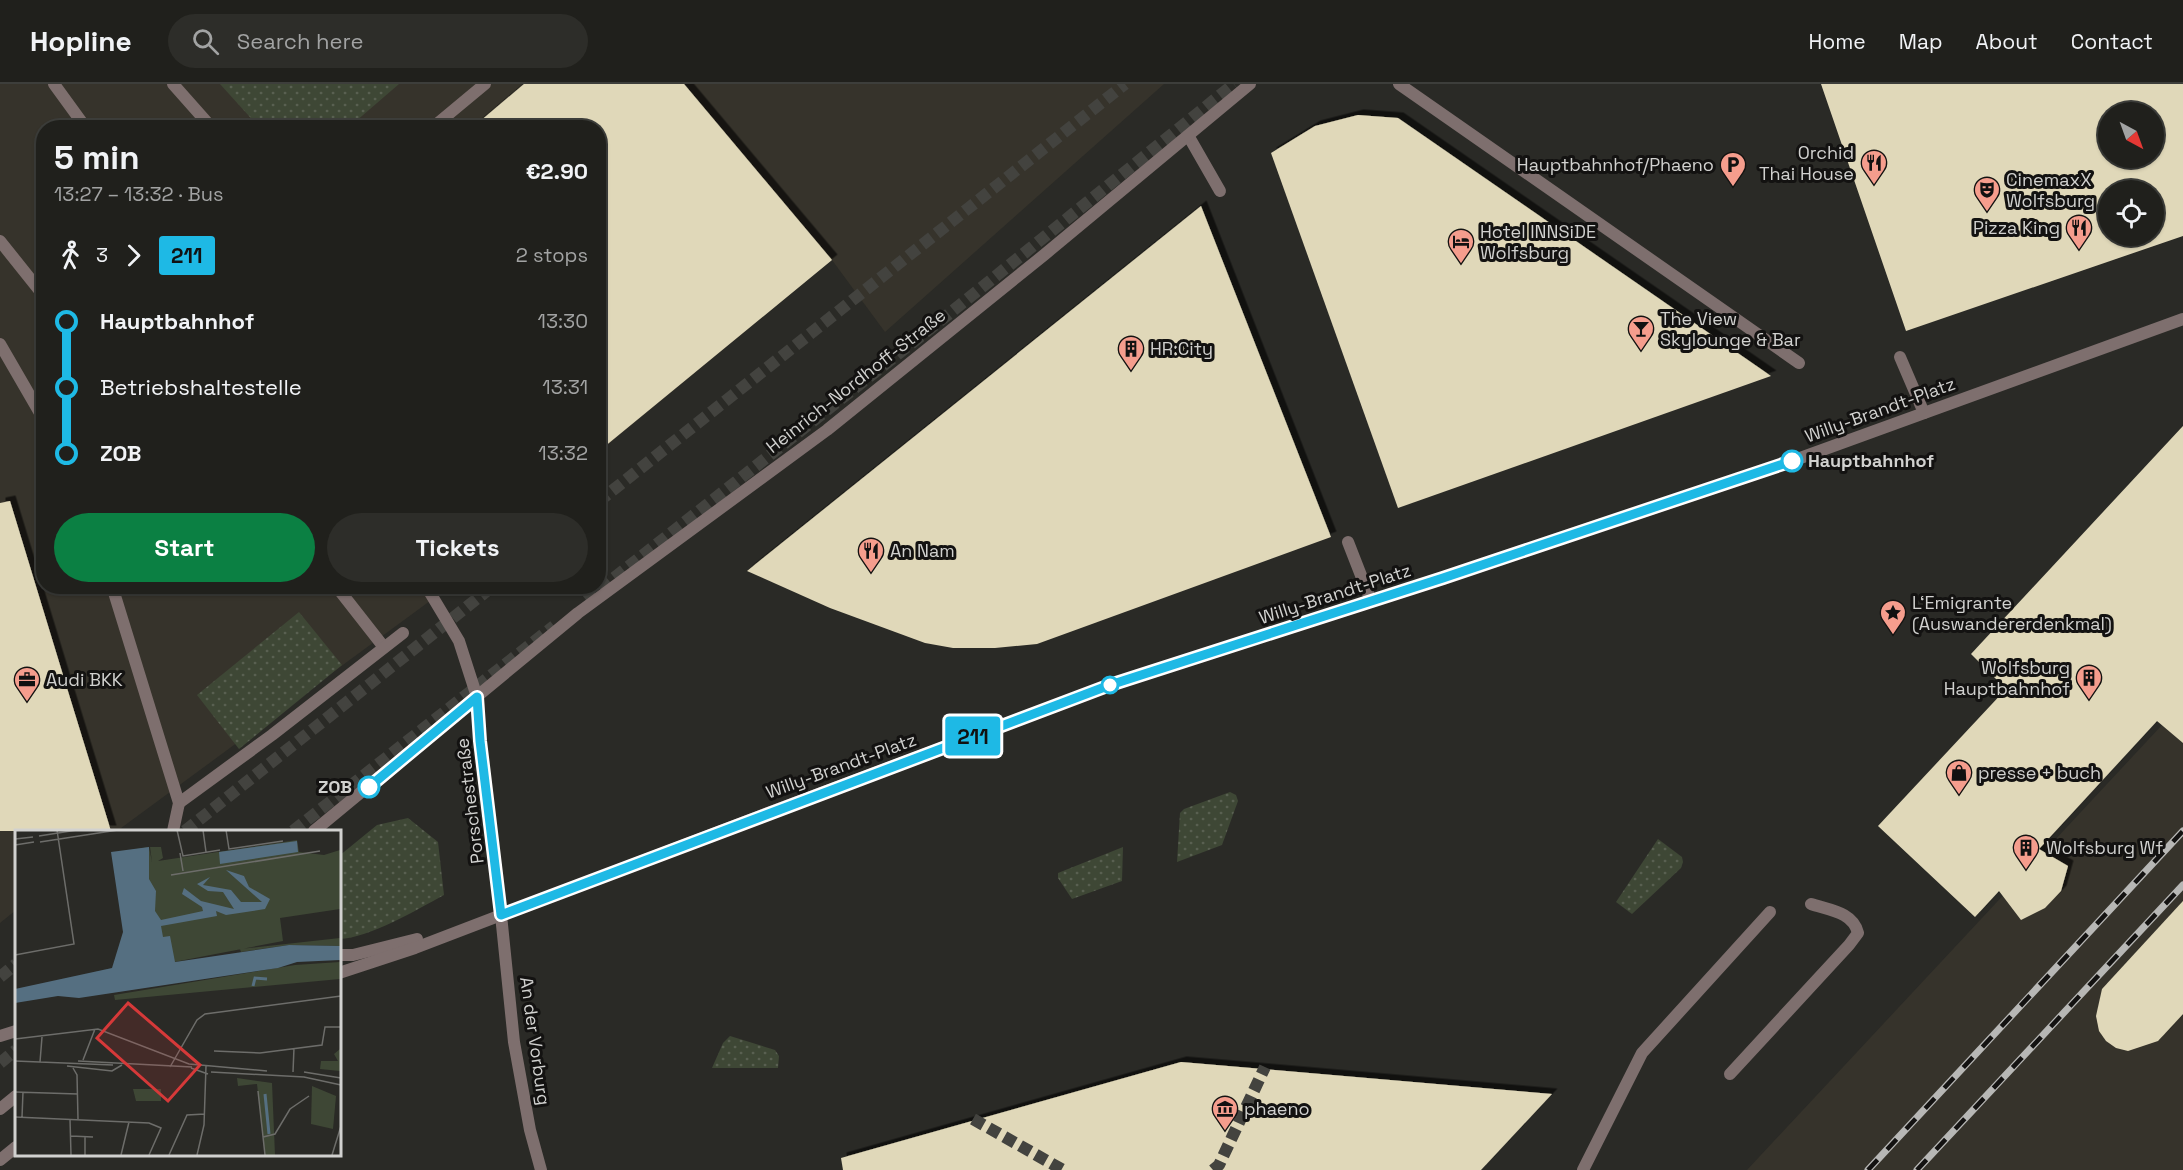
<!DOCTYPE html>
<html lang="en">
<head>
<meta charset="utf-8">
<style>
  :root { --surface:#20201c; --page:#2d2d29; --text:#f1f3f6; --muted:#a2a3a3; --line:#3d3e3b; --accent:#0b8043 }
  body { margin:0; font-family:"Space Grotesk",sans-serif; background:var(--page); color:var(--text); height:100vh; display:flex; flex-direction:column; font-size:22px; white-space:nowrap }
  * { box-sizing:border-box; margin:0 }
  p { font-size:20px; color:var(--muted) }
  .icon { flex:none; width:33px; height:33px; fill:none; stroke:currentColor; stroke-width:2; stroke-linecap:round; stroke-linejoin:round }
  .map { position:relative; flex:1; overflow:hidden }
  .details { position:absolute; left:36px; top:36px; width:570px; height:474px; display:flex; flex-direction:column; background:var(--surface); border-radius:24px; box-shadow:0 2px 4px #0004,0 0 0 2px var(--line) }
  .details>* { flex:none }
  .badge { padding:0 12px; border-radius:4px; font-size:21px; line-height:39px }
  .needle { width:39px; rotate:139deg }
  .fabs { position:absolute; left:2098px; top:18px; display:grid; gap:12px }
  .fabs a { display:grid; place-items:center; width:66px; height:66px; border-radius:50%; background:var(--surface); box-shadow:0 2px 4px #0004,0 0 0 2px var(--line); font-size:30px }
  .map>.badge { position:absolute; translate:-50% -50%; box-shadow:0 0 0 3px #fff }
  .legs { display:flex; align-items:center; gap:9px; height:66px; padding:0 18px; font-size:20px }
  .legs p { margin-inline-start:auto }
  .headline { display:flex; align-items:center; justify-content:space-between; height:102px; padding:0 18px }
  h1 { font-size:33px; font-weight:700; line-height:45px }
  .button { display:flex; gap:12px; margin-top:auto; padding:12px 18px }
  .button a { flex:1; height:69px; border-radius:36px; background:var(--accent); color:#fff; font-size:24px; font-weight:700; line-height:69px; text-align:center }
  .button a+a { background:var(--page); color:var(--text) }
  ul { padding:0 18px; list-style:none }
  li { display:flex; align-items:center; gap:21px; height:66px; font-size:22px }
  li i { display:grid; place-items:center; width:9px; height:100%; margin:0 8px; background:currentColor }
  li i::after { content:''; width:15px; height:15px; margin:-8px; border:4px solid; border-radius:50%; background:var(--surface) }
  li p { margin-inline-start:auto }
  li:first-child i { background:linear-gradient(#0000 50%,currentColor 0) }
  li:last-child i { background:linear-gradient(currentColor 50%,#0000 0) }
  header { display:flex; align-items:center; gap:36px; box-sizing:border-box; height:84px; padding:0 30px; background:var(--surface); border-bottom:2px solid var(--line) }
  header strong { font-size:28px }
  nav { display:flex; gap:33px; margin-inline-start:auto; font-size:21px }
  .search { width:420px; height:54px; background:var(--page); display:flex; align-items:center; gap:15px; box-sizing:border-box; padding:0 21px; border-radius:33px; color:var(--muted); font-size:22px }
  .map>svg:first-child { display:block }
  .built { fill:#36332b }
  .green { fill:url(#green-dots) }
  .building { fill:#e0d8b9; fill-rule:evenodd; filter:url(#shadow) }
  .lines { fill:none; stroke-linecap:round; stroke-linejoin:round }
  .street-tunnel { stroke:#43433f; stroke-width:12; stroke-dasharray:12 6; stroke-linecap:butt }
  .secondary-tunnel { stroke:#43433f; stroke-width:12; stroke-dasharray:12 6; stroke-linecap:butt }
  .lane { stroke:#7e6f6e; stroke-width:12 }
  .street { stroke:#7e6f6e; stroke-width:12 }
  .rail-casing { stroke:#b7b7b5; stroke-width:7 }
  .rail { stroke:#131211; stroke-width:4.5; stroke-dasharray:14; stroke-linecap:butt }
  .line-1-casing { stroke:#fff; stroke-width:14 }
  .line-1 { stroke:#1eb9e5; stroke-width:9 }
  .stop-1-dot { fill:#fff; stroke:#1eb9e5; stroke-width:3 }
  .labels { text-anchor:middle; stroke-width:6; stroke-linejoin:round; paint-order:stroke }
  .poi-label { font-size:18px; fill:#d1d1cf; stroke:#131211; text-anchor:start }
  .street-label { font-size:18px; fill:#d1d1cf; stroke:#131211 }
  .stop-label { font-size:18px; font-weight:bold; fill:#d1d1cf; stroke:#131211; text-anchor:start }
  .inset-river { fill:none; stroke:#556f81; stroke-width:3 }
  .inset-road { fill:none; stroke:#6d6d6a; stroke-width:1.5 }
  .view { fill:#d63939; fill-opacity:0.15; stroke:#d63939; stroke-width:3 }
  .inset-edge { fill:none; stroke:#d1d1cf; stroke-width:3 }
</style>
</head>
<body>
<header>
<strong>Hopline</strong>
<div class="search"><svg class="icon" aria-label="search" viewBox="0 0 24 24"><circle cx="10" cy="10" r="6"/><path d="M15 15l6 6"/></svg>Search here</div>
<nav><a>Home</a><a>Map</a><a>About</a><a>Contact</a></nav>
</header>
<div class="map">
<svg width="2183" height="1086" viewBox="0 0 2183 1086">
  <defs>
    <pattern id="green-dots" width="8" height="8" patternUnits="userSpaceOnUse" patternTransform="scale(1.5)"><rect width="8" height="8" fill="#3e4735"/><path d="M2 2h.1M6 6h.1" fill="none" stroke="#596051" stroke-width="1.8" stroke-linecap="round"/></pattern>
    <filter id="shadow"><feDropShadow dx="5.5" dy="-5.5" stdDeviation="0" flood-color="#0009"/></filter>
  </defs>
  <rect width="100%" height="100%" fill="#2a2a26"/>
  <g class="built">
    <path d="M 0,0 L 1164,0 L 885,248 L 832,176 L 599,368 L 598,44 L 44,44 L 44,502 L 449,503 L 117,747 L 16,747 L 16,826 L 0,839 Z"/>
    <path d="M 2162,641 L 2183,644 L 2183,1086 L 1747,1086 Z"/>
  </g>
  <g class="green">
    <path d="M 220,0 L 399,0 L 348,44 L 259,43 Z"/>
    <path d="M 299,528 L 342,581 L 239,665 L 197,611 Z"/>
    <path d="M 1230,708 L 1236,711 L 1238,717 L 1222,761 L 1177,778 L 1180,729 L 1184,725 Z"/>
    <path d="M 408,734 L 438,758 L 444,811 C 416,826 370,854 339,855 L 339,772 L 377,741 Z"/>
    <path d="M 1658,755 L 1682,773 L 1683,778 L 1681,784 L 1632,830 L 1616,818 Z"/>
    <path d="M 1123,763 L 1122,797 L 1072,815 L 1058,794 L 1058,789 Z"/>
    <path d="M 730,952 L 775,966 L 779,972 L 778,984 L 712,984 L 723,959 Z"/>
  </g>
  <g class="building">
    <path d="M 524,0 L 684,0 L 832,176 L 598,368 L 598,44 L 472,44 Z"/>
    <path d="M 1821,0 L 2183,0 L 2183,152 L 1906,247 ZM 2109,28 L 2154,28 L 2154,74 L 2109,74 ZM 2109,106 L 2154,106 L 2154,152 L 2109,152 Z"/>
    <path d="M 1358,31 L 1398,34 L 1771,292 L 1398,424 L 1271,69 L 1315,42 Z"/>
    <path d="M 1201,122 L 1331,453 L 1037,560 L 995,564 L 953,564 L 925,559 L 830,524 L 747,487 Z"/>
    <path d="M 2183,342 L 2183,659 L 2157,637 L 2039,765 L 2068,782 L 2061,807 L 2045,824 L 2021,836 L 1999,807 L 1975,833 L 1878,742 L 2006,605 L 1971,570 Z"/>
    <path d="M 10,417 L 67,604 L 111,747 L 0,747 L 0,419 Z"/>
    <path d="M 2183,817 L 2183,930 L 2158,957 L 2128,967 L 2116,964 L 2106,957 L 2099,947 L 2096,932 L 2102,905 Z"/>
    <path d="M 1181,978 L 1552,1010 L 1481,1086 L 843,1086 L 841,1074 Z"/>
  </g>
  <g class="lines">
    <g class="street-tunnel">
      <path d="M 973,1035 L 1063,1086"/>
      <path d="M 1213,1086 L 1219,1081 L 1265,983"/>
    </g>
    <g class="secondary-tunnel">
      <path d="M 598,418 L 1125,0"/>
      <path d="M 586,516 L 950,229 L 1234,0"/>
      <path d="M 185,747 L 493,502"/>
      <path d="M 293,747 L 554,542"/>
      <path d="M 0,893 L 16,880"/>
      <path d="M 0,979 L 16,966"/>
    </g>
    <g class="lane">
      <path d="M 54,0 L 86,44"/>
      <path d="M 1189,53 L 1220,107"/>
      <path d="M 1900,273 L 1924,329"/>
      <path d="M 1348,458 L 1371,517"/>
      <path d="M 426,502 L 459,557 L 477,613"/>
      <path d="M 1730,990 L 1849,861 L 1858,849 C 1853,828 1829,826 1811,820"/>
      <path d="M 1583,1086 L 1642,969 L 1770,828"/>
    </g>
    <g class="street">
      <path d="M 173,0 L 212,44"/>
      <path d="M 1399,0 L 1799,279"/>
      <path d="M 432,44 L 485,0"/>
      <path d="M 0,157 L 44,212"/>
      <path d="M 0,260 L 44,336"/>
      <path d="M 112,502 L 179,719 L 173,747"/>
      <path d="M 336,502 L 383,562"/>
      <path d="M 477,613 L 480,657 L 501,831 L 514,958 L 530,1046 L 541,1086"/>
      <path d="M 179,719 L 272,651 L 403,549"/>
      <path d="M 314,747 L 578,529 L 827,346 L 1044,171 L 1250,0"/>
      <path d="M 339,871 L 353,871 L 417,855"/>
      <path d="M 339,889 L 415,864 L 760,732 L 1110,601 L 1443,494 L 1792,377 L 2183,235"/>
      <path d="M 0,952 L 16,947"/>
      <path d="M 0,1025 L 16,1012"/>
      <path d="M 0,1076 L 16,1063"/>
    </g>
    <defs>
      <g id="rail">
        <path d="M 1868,1086 L 2183,747"/>
        <path d="M 1917,1086 L 2183,801"/>
      </g>
    </defs>
    <use href="#rail" class="rail-casing"/>
    <use href="#rail" class="rail"/>
  </g>
  <g class="lines">
    <defs>
      <path id="line-1" d="M 369,703 L 477,613 L 480,657 L 501,831 L 1110,601 L 1443,494 L 1792,377"/>
    </defs>
    <use href="#line-1" class="line-1-casing"/>
    <use href="#line-1" class="line-1"/>
  </g>
  <defs>
    <symbol id="restaurant-pin" viewBox="-11 -11 22 30"><path d="M0 17L-7.5 6A9.5 9.5 0 1 1 7.5 6Z" fill="#f59d8d" stroke="#131211"/><path d="M-5-6h1v4h1v-4h1v4h1v-4h1v5L-1.5 .5V6h-2V.5L-5-1ZM5-6V6H3V1.5H1.5Q1.5-4 5-6Z" fill="#111"/></symbol>
    <symbol id="parking-pin" viewBox="-11 -11 22 30"><path d="M0 17L-7.5 6A9.5 9.5 0 1 1 7.5 6Z" fill="#f59d8d" stroke="#131211"/><path d="M-3.5-5.5H1a3.5 3.5 0 0 1 0 7H-1V5.5H-3.5ZM-1-3.4V-.6H.8a1.4 1.4 0 0 0 0-2.8Z" fill="#111"/></symbol>
    <symbol id="theatre-pin" viewBox="-11 -11 22 30"><path d="M0 17L-7.5 6A9.5 9.5 0 1 1 7.5 6Z" fill="#f59d8d" stroke="#131211"/><path d="M-5-5.5Q0-4 5-5.5V0Q5 5 0 6Q-5 5-5 0ZM-3.3-2.5H-1v1.5H-3.3ZM1-2.5H3.3v1.5H1ZM-2.8 1Q0 5.5 2.8 1Z" fill="#111"/></symbol>
    <symbol id="hotel-pin" viewBox="-11 -11 22 30"><path d="M0 17L-7.5 6A9.5 9.5 0 1 1 7.5 6Z" fill="#f59d8d" stroke="#131211"/><path d="M-6-4.5h1.5V1H6V5H4.5V3h-9V5H-6ZM-4 0a1.8 1.8 0 1 1 3.6 0ZM.5 0V-2.5h3Q6-2.5 6 0Z" fill="#111"/></symbol>
    <symbol id="bar-pin" viewBox="-11 -11 22 30"><path d="M0 17L-7.5 6A9.5 9.5 0 1 1 7.5 6Z" fill="#f59d8d" stroke="#131211"/><path d="M-6-5H6L.8 .8V4.5H3.5V6h-7V4.5H-.8V.8Z" fill="#111"/></symbol>
    <symbol id="building-pin" viewBox="-11 -11 22 30"><path d="M0 17L-7.5 6A9.5 9.5 0 1 1 7.5 6Z" fill="#f59d8d" stroke="#131211"/><path d="M-4-6H4V6H1V3H-1V6H-4ZM-2.5-4.3h1.7v1.8h-1.7ZM.8-4.3h1.7v1.8H.8ZM-2.5-1h1.7V.8h-1.7ZM.8-1h1.7V.8H.8Z" fill="#111"/></symbol>
    <symbol id="sight-pin" viewBox="-11 -11 22 30"><path d="M0 17L-7.5 6A9.5 9.5 0 1 1 7.5 6Z" fill="#f59d8d" stroke="#131211"/><path d="M0-6L1.8-2.2L6-1.7L2.9 1.2L3.7 5.4L0 3.3L-3.7 5.4L-2.9 1.2L-6-1.7L-1.8-2.2Z" fill="#111"/></symbol>
    <symbol id="office-pin" viewBox="-11 -11 22 30"><path d="M0 17L-7.5 6A9.5 9.5 0 1 1 7.5 6Z" fill="#f59d8d" stroke="#131211"/><path d="M-6-3h4V-5.5h4V-3h4V5H-6ZM-1-4.5V-3h2v-1.5ZM-6 0V1H6V0Z" fill="#111"/></symbol>
    <symbol id="shop-pin" viewBox="-11 -11 22 30"><path d="M0 17L-7.5 6A9.5 9.5 0 1 1 7.5 6Z" fill="#f59d8d" stroke="#131211"/><path d="M-5-2.5h2.3a2.7 3.5 0 0 1 5.4 0H5L5.5 6h-11ZM-1.5-2.5h3a1.5 2.3 0 0 0-3 0Z" fill="#111"/></symbol>
    <symbol id="museum-pin" viewBox="-11 -11 22 30"><path d="M0 17L-7.5 6A9.5 9.5 0 1 1 7.5 6Z" fill="#f59d8d" stroke="#131211"/><path d="M0-6L6-3V-2H-6V-3ZM-5-1h2V3h-2ZM-1-1h2V3h-2ZM3-1h2V3H3ZM-6 4H6V6H-6Z" fill="#111"/></symbol>
  </defs>
  <g fill-rule="evenodd">
    <use href="#restaurant-pin" x="1859" y="64" width="30" height="40"/>
    <use href="#parking-pin" x="1718" y="66" width="30" height="40"/>
    <use href="#theatre-pin" x="1972" y="91" width="30" height="40"/>
    <use href="#restaurant-pin" x="2064" y="129" width="30" height="40"/>
    <use href="#hotel-pin" x="1446" y="143" width="30" height="40"/>
    <use href="#bar-pin" x="1626" y="230" width="30" height="40"/>
    <use href="#building-pin" x="1116" y="250" width="30" height="40"/>
    <use href="#restaurant-pin" x="856" y="452" width="30" height="40"/>
    <use href="#sight-pin" x="1878" y="514" width="30" height="40"/>
    <use href="#building-pin" x="2074" y="579" width="30" height="40"/>
    <use href="#office-pin" x="12" y="581" width="30" height="40"/>
    <use href="#shop-pin" x="1944" y="674" width="30" height="40"/>
    <use href="#building-pin" x="2011" y="749" width="30" height="40"/>
    <use href="#museum-pin" x="1210" y="1010" width="30" height="40"/>
  </g>
  <g class="stop-1-dot">
    <circle cx="1792" cy="377" r="10"/>
    <circle cx="1110" cy="601" r="8"/>
    <circle cx="369" cy="703" r="10"/>
  </g>
  <g class="labels">
    <g class="poi-label">
      <text x="1854" y="75" text-anchor="end">Orchid<tspan x="1854" dy="21">Thai House</tspan></text>
      <text x="1714" y="87" text-anchor="end">Hauptbahnhof/Phaeno</text>
      <text x="2006" y="102">CinemaxX<tspan x="2006" dy="21">Wolfsburg</tspan></text>
      <text x="2060" y="150" text-anchor="end">Pizza King</text>
      <text x="1480" y="154">Hotel INNSiDE<tspan x="1480" dy="21">Wolfsburg</tspan></text>
      <text x="1660" y="241">The View<tspan x="1660" dy="21">Skylounge &amp; Bar</tspan></text>
      <text x="1150" y="271">HR:City</text>
      <text x="890" y="473">An Nam</text>
      <text x="1912" y="525">L‘Emigrante<tspan x="1912" dy="21">(Auswandererdenkmal)</tspan></text>
      <text x="2070" y="590" text-anchor="end">Wolfsburg<tspan x="2070" dy="21">Hauptbahnhof</tspan></text>
      <text x="46" y="602">Audi BKK</text>
      <text x="1978" y="695">presse + buch</text>
      <text x="2046" y="770">Wolfsburg Wf</text>
      <text x="1244" y="1031">phaeno</text>
    </g>
    <g class="street-label">
      <text transform="translate(856 297) rotate(-38)" y="6">Heinrich-Nordhoff-Straße</text>
      <text transform="translate(1880 326) rotate(-20)" y="6">Willy-Brandt-Platz</text>
      <text transform="translate(1335 510) rotate(-18)" y="6">Willy-Brandt-Platz</text>
      <text transform="translate(841 682) rotate(-20)" y="6">Willy-Brandt-Platz</text>
      <text transform="translate(470 717) rotate(-97)" y="6">Porschestraße</text>
      <text transform="translate(535 957) rotate(82)" y="6">An der Vorburg</text>
    </g>
    <g class="stop-label">
      <text x="1808" y="383">Hauptbahnhof</text>
      <text x="352" y="709" text-anchor="end">ZOB</text>
    </g>
  </g>
  <g transform="translate(15 746)">
    <rect width="326" height="326" fill="#2a2a26"/>
    <path d="M 282,10 L 284,22 L 309,25 L 325,20 L 325,79 L 265,88 L 268,111 L 159,132 L 112,107 L 97,23 L 134,17 L 137,32 L 135,17 L 146,17 L 148,28 L 143,31 ZM 325,108 L 325,116 L 274,115 L 226,122 L 225,119 ZM 325,132 L 325,149 L 100,170 L 99,165 L 280,135 ZM 325,219 L 325,241 L 305,239 L 306,231 L 323,231 L 319,224 ZM 222,248 L 257,253 L 260,325 L 250,325 L 242,254 L 223,256 ZM 118,259 L 146,259 L 146,271 L 121,271 Z" fill="#3e4735"/>
    <path d="M 297,256 L 321,266 L 318,299 L 296,294 Z" fill="#3e4735"/>
    <path d="M 282,11 L 283,22 L 205,34 L 204,22 ZM 134,17 L 134,49 L 141,61 L 140,81 L 146,90 L 188,81 L 187,77 L 167,64 L 169,58 L 186,71 L 219,79 L 208,62 L 193,61 L 182,54 L 195,47 L 188,55 L 216,60 L 226,72 L 247,72 L 211,40 L 229,46 L 234,57 L 255,69 L 250,79 L 211,85 L 201,81 L 202,86 L 146,96 L 148,107 L 155,106 L 160,132 L 274,115 L 325,116 L 325,130 L 282,132 L 263,138 L 64,168 L 43,166 L 0,173 L 0,159 L 97,138 L 108,102 L 96,22 Z" fill="#556f81"/>
    <path class="inset-river" d="M 238,156 L 240,148 L 252,149M 250,264 L 254,304"/>
    <path class="inset-road" d="M 162,0 L 168,26 L 205,20M 188,0 L 191,22M 211,0 L 214,19 L 268,11M 24,6 L 62,0M 0,9 L 18,7M 25,12 L 103,0M 0,15 L 19,12M 165,23 L 168,41M 156,45 L 305,21M 0,125 L 59,114 L 42,0M 0,209 L 83,199 L 174,234 L 252,241M 199,221 L 245,223 L 307,215 L 310,197 L 326,197M 68,230 L 80,199M 0,231 L 98,235M 63,231 L 177,237M 25,232 L 27,207M 52,236 L 97,241 L 107,235M 155,237 L 182,190 L 190,184 L 326,166M 58,238 L 62,245 L 63,289M 176,238 L 193,244M 196,242 L 289,247 L 326,255M 278,242 L 279,218M 289,242 L 326,248M 243,261 L 250,325M 0,262 L 63,264M 0,287 L 134,293 L 146,298 L 134,325M 7,287 L 8,262M 55,289 L 56,325M 56,306 L 78,307M 70,306 L 70,325M 248,307 L 260,304 L 275,279 L 294,266M 106,325 L 114,292M 154,325 L 172,285 L 190,284M 182,325 L 189,295 L 191,236M 317,325 L 326,296"/>
    <path class="view" d="M 113,173 L 185,235 L 153,271 L 82,208 Z"/>
    <rect width="326" height="326" class="inset-edge"/>
  </g>
</svg>
<div class="fabs">
<a><svg class="needle" viewBox="-14 -14 28 28"><path d="M0-13l5 13h-10z" fill="#e53935"/><path d="M0 13l5-13h-10z" fill="#a2a3a3"/></svg></a>
<a><svg class="icon" aria-label="locate" viewBox="0 0 24 24"><circle cx="12" cy="12" r="6"/><path d="M12 2v4M12 18v4M2 12h4M18 12h4"/></svg></a>
</div>
<b class="badge" style="left:973px;top:652px;background:#1eb9e5;color:#111">211</b>
<section class="details">
<div class="headline"><div><h1>5 min</h1><p>13:27 – 13:32 · Bus</p></div><b>€2.90</b></div>
<div class="legs"><svg class="icon" aria-label="walk" viewBox="0 0 24 24"><circle cx="13" cy="4" r="2"/><path d="M13 8l-2 6 4 7M11 14l-3 7M7 12l3-4h3l4 4"/></svg>3<svg class="icon" aria-label="forward" viewBox="0 0 24 24"><path d="M9 5l7 7-7 7"/></svg><b class="badge" style="background:#1eb9e5;color:#111">211</b><p>2 stops</p></div>
<ul>
<li><i style="color:#1eb9e5"></i><b>Hauptbahnhof</b><p>13:30</p></li>
<li><i style="color:#1eb9e5"></i><span>Betriebshaltestelle</span><p>13:31</p></li>
<li><i style="color:#1eb9e5"></i><b>ZOB</b><p>13:32</p></li>
</ul>
<div class="button"><a>Start</a><a>Tickets</a></div>
</section>
</div>
</body>
</html>
